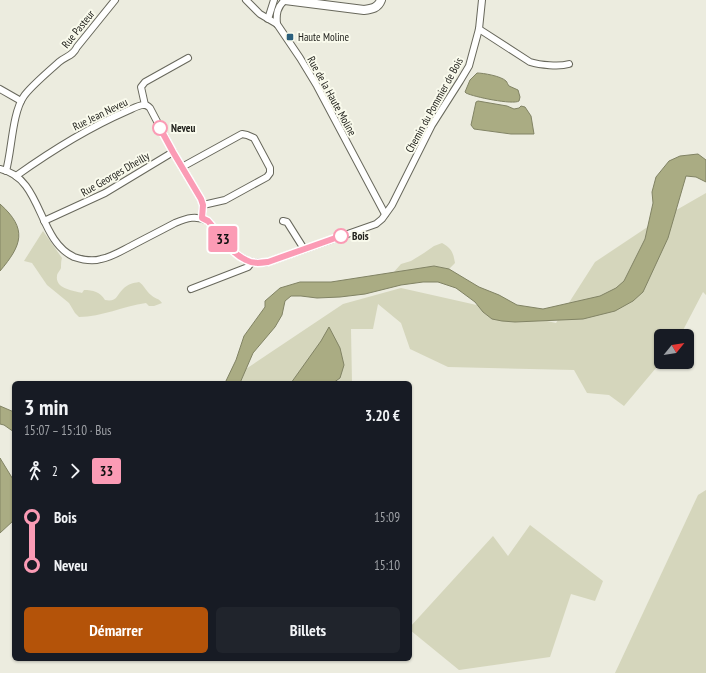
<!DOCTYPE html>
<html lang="fr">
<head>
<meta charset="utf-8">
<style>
  :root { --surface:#171b24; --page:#20242c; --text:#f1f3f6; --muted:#9ea1a6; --accent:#b45309 }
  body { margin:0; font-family:"PT Sans Narrow",sans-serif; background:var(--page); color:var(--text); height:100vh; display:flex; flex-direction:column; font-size:15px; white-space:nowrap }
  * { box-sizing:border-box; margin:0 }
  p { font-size:13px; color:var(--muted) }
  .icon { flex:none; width:22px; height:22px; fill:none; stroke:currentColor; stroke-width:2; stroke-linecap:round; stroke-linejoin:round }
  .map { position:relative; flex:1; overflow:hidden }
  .panel { position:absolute; left:12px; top:381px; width:400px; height:280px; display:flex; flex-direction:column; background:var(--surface); border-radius:6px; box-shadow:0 1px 3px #0004 }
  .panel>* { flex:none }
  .badge { padding:0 8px; border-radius:3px; font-size:14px; line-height:26px }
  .needle { width:26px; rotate:60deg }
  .tools { position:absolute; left:654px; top:329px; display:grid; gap:8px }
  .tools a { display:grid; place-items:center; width:40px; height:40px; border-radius:6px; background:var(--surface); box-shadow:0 1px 3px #0004; font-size:20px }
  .map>.badge { position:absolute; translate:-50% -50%; box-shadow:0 0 0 2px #fff }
  .legs { display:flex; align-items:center; gap:6px; height:44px; padding:0 12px; font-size:13px }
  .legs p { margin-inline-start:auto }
  .overview { display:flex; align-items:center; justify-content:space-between; height:68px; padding:0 12px }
  h1 { font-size:22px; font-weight:600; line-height:30px }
  .button { display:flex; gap:8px; margin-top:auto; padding:8px 12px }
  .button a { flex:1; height:46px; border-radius:6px; background:var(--accent); color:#fff; font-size:16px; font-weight:600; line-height:46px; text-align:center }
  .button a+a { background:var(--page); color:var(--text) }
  ul { padding:0 12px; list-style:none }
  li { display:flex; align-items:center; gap:14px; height:48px; font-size:15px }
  li i { display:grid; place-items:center; width:6px; height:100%; margin:0 5px; background:currentColor }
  li i::after { content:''; width:10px; height:10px; margin:-5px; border:3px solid; border-radius:50%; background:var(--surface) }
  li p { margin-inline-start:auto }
  li:first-child i { background:linear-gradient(#0000 50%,currentColor 0) }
  li:last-child i { background:linear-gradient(currentColor 50%,#0000 0) }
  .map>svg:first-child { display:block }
  .green { fill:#d5d6bc }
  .water { fill:#aaac83; stroke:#818364 }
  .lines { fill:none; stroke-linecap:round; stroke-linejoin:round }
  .minor-casing { stroke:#68685c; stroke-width:8 }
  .tertiary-casing { stroke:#68685c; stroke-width:10 }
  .minor { stroke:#fff; stroke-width:6 }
  .tertiary { stroke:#fff; stroke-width:8 }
  .line-1-casing { stroke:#fff; stroke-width:9 }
  .line-1 { stroke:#fb9bb5; stroke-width:6 }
  .poi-dot { fill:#2b5f7c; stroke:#f9faec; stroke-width:1.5 }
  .stop-1-dot { fill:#fff; stroke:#fb9bb5; stroke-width:2 }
  .labels { text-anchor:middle; stroke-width:4; stroke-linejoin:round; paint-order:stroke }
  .street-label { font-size:11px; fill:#22221d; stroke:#f9faec }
  .poi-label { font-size:11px; fill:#22221d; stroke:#f9faec; text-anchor:start }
  .stop-label { font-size:11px; font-weight:bold; fill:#22221d; stroke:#f9faec; text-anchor:start }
</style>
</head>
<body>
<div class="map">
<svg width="706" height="673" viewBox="0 0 706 673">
  <rect width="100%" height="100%" fill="#ececdf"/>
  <g class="green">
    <path d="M 706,193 L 706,295 L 703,292 L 680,336 L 661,336 L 661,362 L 624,406 L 609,395 L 587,393 L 574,370 L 448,367 L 410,349 L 401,323 L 378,304 L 373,329 L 351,329 L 352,383 L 225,383 L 343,304 L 401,288 L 556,323 L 595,262 L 652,224 Z"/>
    <path d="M 43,231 L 62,258 C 61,261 61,264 61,268 C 60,271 57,273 57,276 C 55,289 74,291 82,293 L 84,290 C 93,290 100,292 105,300 C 117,302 116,296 123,289 C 128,284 133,283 139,282 C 144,285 146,291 151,295 C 155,299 159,298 162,303 L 154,306 L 149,306 L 146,303 C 123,306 102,317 79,317 L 75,313 L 69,303 L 47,285 L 32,263 L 24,261 Z"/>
    <path d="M 442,243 C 452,249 453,252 455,263 L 449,269 L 434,266 L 393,273 L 401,264 L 411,261 L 424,253 L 434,246 Z"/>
    <path d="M 706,490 L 706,673 L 615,673 L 698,495 Z"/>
    <path d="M 530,525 L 603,581 L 595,601 L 571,594 L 550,657 L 459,670 L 410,630 L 410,627 L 493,536 L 508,556 Z"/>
  </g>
  <g class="water">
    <path d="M 477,73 C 483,73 501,76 506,81 C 507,82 508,85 509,86 L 518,90 L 520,97 L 519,101 C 513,105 474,97 466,93 L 465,92 L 470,80 Z"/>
    <path d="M 478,101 L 507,106 L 514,109 L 519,108 L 521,106 L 525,107 L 531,116 L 534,134 L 511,134 L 474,129 L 471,125 L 476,102 Z"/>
    <path d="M 698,154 L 706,160 L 706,182 L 696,177 L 686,176 L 668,238 L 643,292 L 633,301 L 615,311 L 583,319 L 515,322 L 502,321 L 492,319 L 483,312 L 475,302 L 456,288 L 438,282 L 423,282 L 401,285 L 365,294 L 340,297 L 317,298 L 301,296 L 291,296 L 285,301 L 282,315 L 275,327 L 253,353 L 240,383 L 225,383 L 236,360 L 244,336 L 265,307 L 265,301 L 280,288 L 300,282 L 331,282 L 434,266 L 449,269 L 479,287 L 499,295 L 517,305 L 543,309 L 600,296 L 616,288 L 624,281 L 645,239 L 653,203 L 652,192 L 656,177 L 669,161 L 680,156 Z"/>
    <path d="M 0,204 C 28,229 22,245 0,271 Z"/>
    <path d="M 329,327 L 340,348 L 344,365 L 340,378 L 333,383 L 291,383 L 321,341 Z"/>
    <path d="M 0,406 L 14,412 L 14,432 L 4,425 L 0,424 Z"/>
    <path d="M 0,458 L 14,481 L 14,520 L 0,533 Z"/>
  </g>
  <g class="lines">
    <defs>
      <g id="minor">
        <path d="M 246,0 L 260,14 L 277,24 L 300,58 L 317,86 L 385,214"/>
        <path d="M 268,19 L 274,0"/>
        <path d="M 277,24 C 276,14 277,7 285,0"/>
        <path d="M 479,29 L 530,62 C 540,65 559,67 569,64"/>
        <path d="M 0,89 L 21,101"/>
        <path d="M 145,105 L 141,87 L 145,82 L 188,58"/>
        <path d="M 182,167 L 242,134 L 247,135 L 254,138 L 270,168 L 270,173 L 267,177 L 225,200 L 203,205"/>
        <path d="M 0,169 C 43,178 37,240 74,257 C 83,260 92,262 101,259 C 112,257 121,251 131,246 C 146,238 160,231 175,223 C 187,218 196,215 208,221 C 220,234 230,253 246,260 C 253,264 261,263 268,262 L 376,224 L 382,219 L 392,205 L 432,125 L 460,81 L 469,66 L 479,29 L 482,0"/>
        <path d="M 6,171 C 12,150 12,113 24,96 C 30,87 50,70 59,62 C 66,56 73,56 77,47 L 115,0"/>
        <path d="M 16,176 C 51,151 88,128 127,111 C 132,109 140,104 145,105 C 146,105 149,107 150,108 L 173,152 L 201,199 L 203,205 L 202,218"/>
        <path d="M 44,221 L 105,193 L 173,152"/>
        <path d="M 283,221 L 287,222 L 304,249"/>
        <path d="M 191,289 L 248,267 L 252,262"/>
      </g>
      <path id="tertiary" d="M 285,0 L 364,10 C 372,9 378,8 381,0"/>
    </defs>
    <use href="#minor" class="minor-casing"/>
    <use href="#tertiary" class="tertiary-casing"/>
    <use href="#minor" class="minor"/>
    <use href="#tertiary" class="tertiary"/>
  </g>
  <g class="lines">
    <defs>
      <path id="line-1" d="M 160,128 L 173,152 L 201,199 L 203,205 L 202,218 L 208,221 C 220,234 230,253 246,260 C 253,264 260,263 268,262 L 341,236"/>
    </defs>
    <use href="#line-1" class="line-1-casing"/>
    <use href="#line-1" class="line-1"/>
  </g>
  <rect class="poi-dot" x="286" y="33" width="8" height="8" rx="2"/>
  <g class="stop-1-dot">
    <circle cx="160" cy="128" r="7"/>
    <circle cx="341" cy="236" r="7"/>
  </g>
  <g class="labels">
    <g class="street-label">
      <text transform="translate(78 29) rotate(-51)" y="4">Rue Pasteur</text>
      <text transform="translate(332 96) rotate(61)" y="4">Rue de la Haute Moline</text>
      <text transform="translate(434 105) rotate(-61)" y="4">Chemin du Pommier de Bois</text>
      <text transform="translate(100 114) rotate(-26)" y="4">Rue Jean Neveu</text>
      <text transform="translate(115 174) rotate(-30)" y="4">Rue Georges Dheilly</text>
    </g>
    <g class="poi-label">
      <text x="298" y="41">Haute Moline</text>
    </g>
    <g class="stop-label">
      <text x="171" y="132">Neveu</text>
      <text x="352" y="240">Bois</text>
    </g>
  </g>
</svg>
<div class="tools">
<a><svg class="needle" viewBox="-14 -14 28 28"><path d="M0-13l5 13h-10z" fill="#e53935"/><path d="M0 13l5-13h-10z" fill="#9ea1a6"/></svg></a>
</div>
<b class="badge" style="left:223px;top:239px;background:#fb9bb5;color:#111">33</b>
<section class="panel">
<div class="overview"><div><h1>3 min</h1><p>15:07 – 15:10 · Bus</p></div><b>3.20 €</b></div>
<div class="legs"><svg class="icon" aria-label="walk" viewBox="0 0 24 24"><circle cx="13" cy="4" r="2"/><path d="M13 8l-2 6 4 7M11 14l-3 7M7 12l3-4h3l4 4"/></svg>2<svg class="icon" aria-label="forward" viewBox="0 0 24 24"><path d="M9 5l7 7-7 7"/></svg><b class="badge" style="background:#fb9bb5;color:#111">33</b></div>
<ul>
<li><i style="color:#fb9bb5"></i><b>Bois</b><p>15:09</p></li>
<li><i style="color:#fb9bb5"></i><b>Neveu</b><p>15:10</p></li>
</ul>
<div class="button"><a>Démarrer</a><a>Billets</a></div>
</section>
</div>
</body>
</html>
